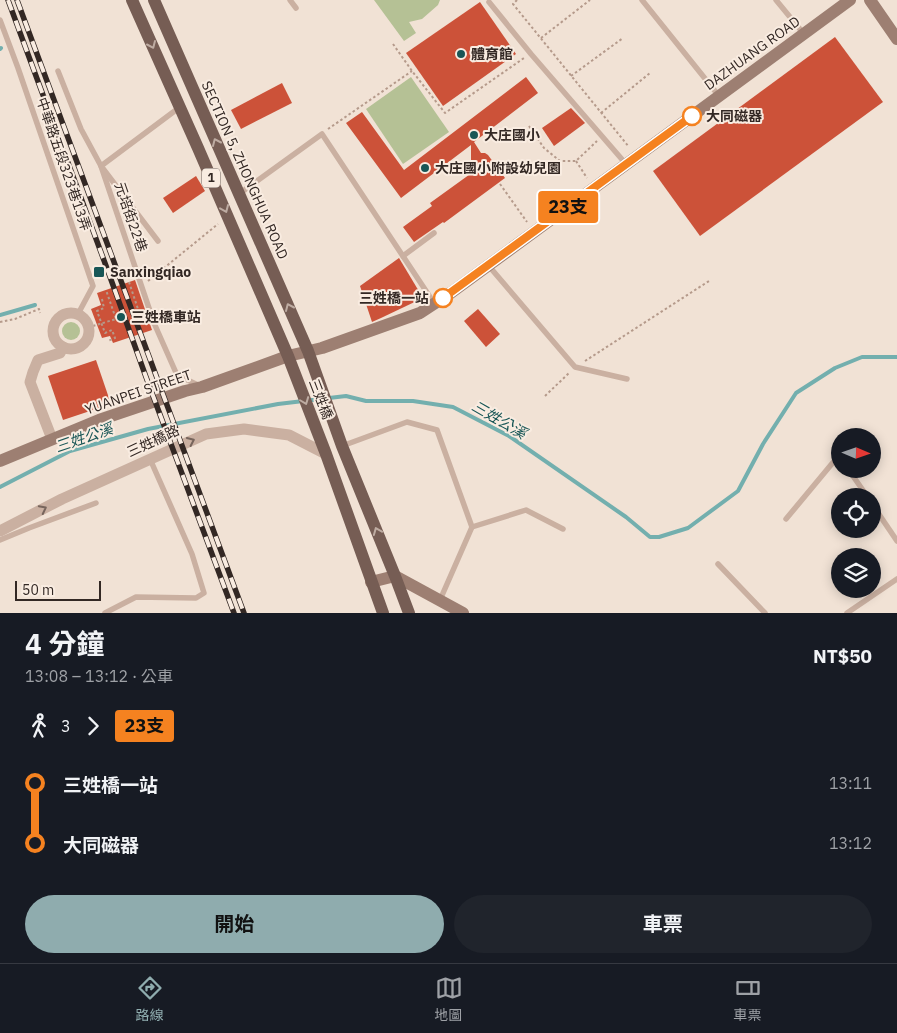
<!DOCTYPE html>
<html lang="zh-TW">
<head>
<meta charset="utf-8">
<style>
  :root { --surface:#171b24; --page:#20242c; --text:#f1f3f6; --muted:#9ea1a6; --line:#363941; --accent:#8facae }
  body { margin:0; font-family:"IBM Plex Sans","Noto Sans TC",sans-serif; background:var(--page); color:var(--text); height:100vh; display:flex; flex-direction:column; font-size:19px; white-space:nowrap }
  * { box-sizing:border-box; margin:0 }
  p { font-size:16px; color:var(--muted) }
  .icon { flex:none; width:28px; height:28px; fill:none; stroke:currentColor; stroke-width:2; stroke-linecap:round; stroke-linejoin:round }
  .map { position:relative; height:613px; overflow:hidden }
  .side { display:flex; flex-direction:column; background:var(--surface); flex:1 }
  .side>* { flex:none }
  .badge { padding:0 10px; border-radius:4px; font-size:18px; line-height:32px }
  .needle { width:32px; rotate:92deg }
  .buttons { position:absolute; left:831px; top:428px; display:grid; gap:10px }
  .buttons a { display:grid; place-items:center; width:50px; height:50px; border-radius:50%; background:var(--surface); box-shadow:0 2px 12px #0003; font-size:25px }
  .scale { position:absolute; left:15px; bottom:12px; width:86px; box-sizing:border-box; padding-left:5px; border:2px solid #332824; border-top:0; font-size:14px; line-height:18px; white-space:nowrap; color:#332824; -webkit-text-stroke:4px #f9ece1; paint-order:stroke }
  .map>.badge { position:absolute; translate:-50% -50%; box-shadow:0 0 0 2px #fff }
  .legs { display:flex; align-items:center; gap:8px; height:55px; padding:0 25px; font-size:16px }
  .legs p { margin-inline-start:auto }
  .overview { display:flex; align-items:center; justify-content:space-between; height:85px; padding:0 25px }
  h1 { font-size:28px; font-weight:700; line-height:38px }
  .cta { display:flex; gap:10px; margin-top:auto; padding:10px 25px }
  .cta a { flex:1; height:58px; border-radius:30px; background:var(--accent); color:#111; font-size:20px; font-weight:700; line-height:58px; text-align:center }
  .cta a+a { background:var(--page); color:var(--text) }
  ul { padding:0 25px; list-style:none }
  li { display:flex; align-items:center; gap:18px; height:60px; font-size:19px }
  li i { display:grid; place-items:center; width:8px; height:100%; margin:0 6px; background:currentColor }
  li i::after { content:''; width:12px; height:12px; margin:-6px; border:4px solid; border-radius:50%; background:var(--surface) }
  li p { margin-inline-start:auto }
  li:first-child i { background:linear-gradient(#0000 50%,currentColor 0) }
  li:last-child i { background:linear-gradient(currentColor 50%,#0000 0) }
  .tab-bar { display:flex; justify-content:space-around; align-items:center; height:70px; border-top:1px solid var(--line); background:var(--surface); font-size:14px; color:var(--muted) }
  .tab-bar a { display:grid; justify-items:center; gap:2px }
  .tab-bar .selected { color:var(--accent) }
  .map>svg:first-child { display:block }
  .green { fill:#b5c195 }
  .lines { fill:none; stroke-linecap:round; stroke-linejoin:round }
  .stream { stroke:#73afae; stroke-width:4 }
  .building { fill:#cc5239 }
  .path { stroke:#b59a8b; stroke-width:2; stroke-dasharray:2.5 2.5; stroke-linecap:butt }
  .lane { stroke:#cab0a1; stroke-width:5.5 }
  .street { stroke:#cab0a1; stroke-width:11 }
  .secondary { stroke:#9d7f72; stroke-width:12 }
  .primary { stroke:#765d54; stroke-width:12 }
  .rail-casing { stroke:#332824; stroke-width:5.5 }
  .rail { stroke:#f9ece1; stroke-width:4; stroke-dasharray:11; stroke-linecap:butt }
  .oneway { stroke:#beaca2 }
  .oneway2 { stroke:#77655c }
  .line-1-casing { stroke:#fff; stroke-width:11 }
  .line-1 { stroke:#f58220; stroke-width:8 }
  .poi-dot { fill:#185656; stroke:#f9ece1; stroke-width:2 }
  .stop-1-dot { fill:#fff; stroke:#f58220; stroke-width:2.5 }
  .labels { text-anchor:middle; stroke-width:4; stroke-linejoin:round; paint-order:stroke }
  .shield { fill:#f9ece1; stroke:#6e635d; stroke-width:1 }
  .shield-label { font-size:12px; font-weight:bold; fill:#332824 }
  .street-label { font-size:14px; fill:#332824; stroke:#f9ece1 }
  .poi-label { font-size:14px; font-weight:bold; fill:#332824; stroke:#f9ece1; text-anchor:start }
  .stop-label { font-size:14px; font-weight:bold; fill:#332824; stroke:#f9ece1; text-anchor:start }
  .water-label { font-size:15px; font-style:italic; fill:#185656; stroke:#f9ece1 }
</style>
</head>
<body>
<div class="map">
<svg width="897" height="613" viewBox="0 0 897 613">
  <rect width="100%" height="100%" fill="#f1e2d5"/>
  <g class="green">
    <path d="M 374,0 L 440,0 L 438,5 L 422,19 L 409,22 L 416,33 L 404,41 Z"/>
    <path d="M 411,77 L 449,132 L 403,164 L 366,109 Z"/>
    <circle cx="71" cy="331" r="9"/>
  </g>
  <g class="lines">
    <g class="stream">
      <path d="M 0,49 L 1,48"/>
      <path d="M 0,315 L 35,305"/>
      <path d="M 0,487 L 70,451 L 148,429 L 278,404 L 346,396 L 366,401 L 413,401 L 453,407 L 509,436 L 626,517 L 650,537 L 659,537 L 688,528 L 738,491 L 763,444 L 796,393 L 835,368 L 862,357 L 897,357"/>
    </g>
  </g>
  <g class="building">
    <path d="M 480,2 L 516,54 L 443,106 L 406,53 Z"/>
    <path d="M 835,37 L 883,102 L 700,236 L 653,171 Z"/>
    <path d="M 526,77 L 538,93 L 474,142 L 481,153 L 485,153 L 488,155 L 505,178 L 444,223 L 443,222 L 414,242 L 403,227 L 432,206 L 430,203 L 473,172 L 471,163 L 471,145 L 401,198 L 346,123 L 362,112 L 404,170 Z"/>
    <path d="M 282,83 L 292,103 L 241,129 L 231,110 Z"/>
    <path d="M 571,108 L 585,123 L 554,146 L 542,128 Z"/>
    <path d="M 196,176 L 205,191 L 173,213 L 163,198 Z"/>
    <path d="M 399,258 L 423,298 L 381,318 L 372,322 L 360,286 Z"/>
    <path d="M 135,280 L 152,330 L 113,343 L 110,336 L 102,338 L 91,309 L 101,305 L 97,293 Z"/>
    <path d="M 478,309 L 500,334 L 486,347 L 464,321 Z"/>
    <path d="M 96,360 L 111,404 L 63,420 L 48,376 Z"/>
  </g>
  <g class="lines">
    <g class="path">
      <path d="M 517,0 L 513,4 L 629,147"/>
      <path d="M 541,38 L 590,0"/>
      <path d="M 393,44 L 412,71 L 445,113 L 524,58"/>
      <path d="M 571,76 L 623,38"/>
      <path d="M 601,113 L 650,73"/>
      <path d="M 529,126 L 544,148 L 560,161 L 576,161 L 597,141"/>
      <path d="M 328,129 L 412,71"/>
      <path d="M 576,161 L 587,178"/>
      <path d="M 500,184 L 527,222"/>
      <path d="M 148,281 L 218,224"/>
      <path d="M 129,282 L 139,312 L 141,311"/>
      <path d="M 102,299 L 104,308 L 97,311 L 105,333 L 112,330 L 115,338 L 108,341"/>
      <path d="M 0,322 L 15,319 L 39,309 L 40,313"/>
      <path d="M 93,326 L 116,319 L 106,290"/>
      <path d="M 585,361 L 709,281"/>
      <path d="M 545,396 L 569,373"/>
    </g>
    <g class="lane">
      <path d="M 290,0 L 296,8"/>
      <path d="M 642,0 L 719,96"/>
      <path d="M 776,0 L 804,34"/>
      <path d="M 489,2 L 531,54 L 626,164"/>
      <path d="M 0,20 L 18,68 L 93,286 L 78,314"/>
      <path d="M 58,71 L 81,129 L 101,166 L 154,323 L 177,375 L 200,386"/>
      <path d="M 239,194 L 322,134 L 434,303"/>
      <path d="M 158,241 L 101,166 L 180,107"/>
      <path d="M 403,256 L 434,233"/>
      <path d="M 488,265 L 575,367 L 627,379"/>
      <path d="M 342,446 L 407,422 L 437,430 L 472,527 L 526,510 L 563,529"/>
      <path d="M 848,469 L 867,496"/>
      <path d="M 872,504 L 897,541"/>
      <path d="M 786,519 L 840,454"/>
      <path d="M 0,540 L 29,528 L 96,503"/>
      <path d="M 718,564 L 765,613"/>
      <path d="M 440,600 L 472,527"/>
      <path d="M 105,613 L 136,597 L 196,598 L 204,593 L 192,554 L 150,459"/>
      <path d="M 847,613 L 897,579"/>
    </g>
    <g class="street">
      <circle cx="71" cy="331" r="18"/>
      <path d="M 52,439 L 30,382 L 33,372 L 38,360 L 60,353 L 63,347"/>
      <path d="M 0,531 L 62,499 L 206,434 L 244,429 L 289,435 L 326,454"/>
    </g>
    <g class="secondary">
      <path d="M 870,0 L 897,39"/>
      <path d="M 0,461 L 99,420 L 185,391 L 202,387 L 288,356 L 322,348 L 420,313 L 452,292 L 534,232 L 850,0"/>
      <path d="M 371,582 L 395,576 L 463,613"/>
    </g>
    <g class="primary">
      <path d="M 132,0 L 198,148 L 288,356 L 326,454 L 383,613"/>
      <path d="M 154,0 L 308,351 L 342,446 L 395,576 L 409,613"/>
    </g>
    <defs>
      <g id="rail">
        <path d="M 8,0 L 109,274 L 146,377 L 234,613"/>
        <path d="M 17,0 L 244,613"/>
      </g>
    </defs>
    <use href="#rail" class="rail-casing"/>
    <use href="#rail" class="rail"/>
  </g>
  <defs><path id="oneway-chevron" d="M-2-3.5L2.5 0L-2 3.5" fill="none" stroke-width="1.6" stroke-linecap="round" stroke-linejoin="round" transform="scale(1.25)"/></defs>
  <g class="oneway">
    <use href="#oneway-chevron" transform="translate(152 45) rotate(66)"/>
    <use href="#oneway-chevron" transform="translate(216 142) rotate(-114)"/>
    <use href="#oneway-chevron" transform="translate(225 209) rotate(67)"/>
    <use href="#oneway-chevron" transform="translate(289 307) rotate(-114)"/>
    <use href="#oneway-chevron" transform="translate(305 401) rotate(69)"/>
    <use href="#oneway-chevron" transform="translate(377 531) rotate(-112)"/>
  </g>
  <g class="oneway2">
    <use href="#oneway-chevron" transform="translate(191 441) rotate(-25)"/>
    <use href="#oneway-chevron" transform="translate(43 509) rotate(-27)"/>
  </g>
  <g class="lines">
    <defs>
      <path id="line-1" d="M 443,298 L 692,116"/>
    </defs>
    <use href="#line-1" class="line-1-casing"/>
    <use href="#line-1" class="line-1"/>
  </g>
  <g class="poi-dot">
    <circle cx="461" cy="54" r="5"/>
    <circle cx="474" cy="135" r="5"/>
    <circle cx="425" cy="168" r="5"/>
    <rect x="93" y="266" width="12" height="12" rx="2.5"/>
    <circle cx="121" cy="317" r="5"/>
  </g>
  <g class="stop-1-dot">
    <circle cx="692" cy="116" r="9"/>
    <circle cx="443" cy="298" r="9"/>
  </g>
  <g class="labels">
    <rect class="shield" x="202" y="168.5" width="18" height="19" rx="4"/>
    <g class="shield-label">
      <text x="211" y="182">1</text>
    </g>
    <g class="street-label">
      <text transform="translate(752 53) rotate(-36)" y="5">DAZHUANG ROAD</text>
      <text transform="translate(64 164) rotate(71)" y="5">中華路五段323巷13弄</text>
      <text transform="translate(245 170) rotate(66)" y="5">SECTION 5, ZHONGHUA ROAD</text>
      <text transform="translate(131 217) rotate(71)" y="5">元培街22巷</text>
      <text transform="translate(138 392) rotate(-19)" y="5">YUANPEI STREET</text>
      <text transform="translate(321 399) rotate(69)" y="5">三姓橋</text>
      <text transform="translate(153 441) rotate(-25)" y="5">三姓橋路</text>
    </g>
    <g class="poi-label">
      <text x="471" y="59">體育館</text>
      <text x="484" y="140">大庄國小</text>
      <text x="435" y="173">大庄國小附設幼兒園</text>
      <text x="110" y="277">Sanxingqiao</text>
      <text x="131" y="322">三姓橋車站</text>
    </g>
    <g class="stop-label">
      <text x="706" y="121">大同磁器</text>
      <text x="429" y="303" text-anchor="end">三姓橋一站</text>
    </g>
    <g class="water-label">
      <text transform="translate(499 420) rotate(30)" y="5">三姓公溪</text>
      <text transform="translate(84 438) rotate(-19)" y="5">三姓公溪</text>
    </g>
  </g>
</svg>
<div class="buttons">
<a><svg class="needle" viewBox="-14 -14 28 28"><path d="M0-13l5 13h-10z" fill="#e53935"/><path d="M0 13l5-13h-10z" fill="#9ea1a6"/></svg></a>
<a><svg class="icon" aria-label="locate" viewBox="0 0 24 24"><circle cx="12" cy="12" r="6"/><path d="M12 2v4M12 18v4M2 12h4M18 12h4"/></svg></a>
<a><svg class="icon" aria-label="layers" viewBox="0 0 24 24"><path d="M12 4l9 5-9 5-9-5zM3 14l9 5 9-5"/></svg></a>
</div>
<div class="scale">50 m</div>
<b class="badge" style="left:568px;top:207px;background:#f58220;color:#111">23支</b>
</div>
<section class="side">
<div class="overview"><div><h1>4 分鐘</h1><p>13:08 – 13:12 · 公車</p></div><b>NT$50</b></div>
<div class="legs"><svg class="icon" aria-label="walk" viewBox="0 0 24 24"><circle cx="13" cy="4" r="2"/><path d="M13 8l-2 6 4 7M11 14l-3 7M7 12l3-4h3l4 4"/></svg>3<svg class="icon" aria-label="forward" viewBox="0 0 24 24"><path d="M9 5l7 7-7 7"/></svg><b class="badge" style="background:#f58220;color:#111">23支</b></div>
<ul>
<li><i style="color:#f58220"></i><b>三姓橋一站</b><p>13:11</p></li>
<li><i style="color:#f58220"></i><b>大同磁器</b><p>13:12</p></li>
</ul>
<div class="cta"><a>開始</a><a>車票</a></div>
</section>
<nav class="tab-bar">
<a class="selected"><svg class="icon" aria-label="directions" viewBox="0 0 24 24"><path d="M12 3l9 9-9 9-9-9zM9 14v-3h6M13 9l2 2-2 2"/></svg>路線</a>
<a><svg class="icon" aria-label="map" viewBox="0 0 24 24"><path d="M3 6l6-2 6 2 6-2v14l-6 2-6-2-6 2zM9 4v14M15 6v14"/></svg>地圖</a>
<a><svg class="icon" aria-label="tickets" viewBox="0 0 24 24"><path d="M3 7h18v10H3zM15 7v10"/></svg>車票</a>
</nav>
</body>
</html>
